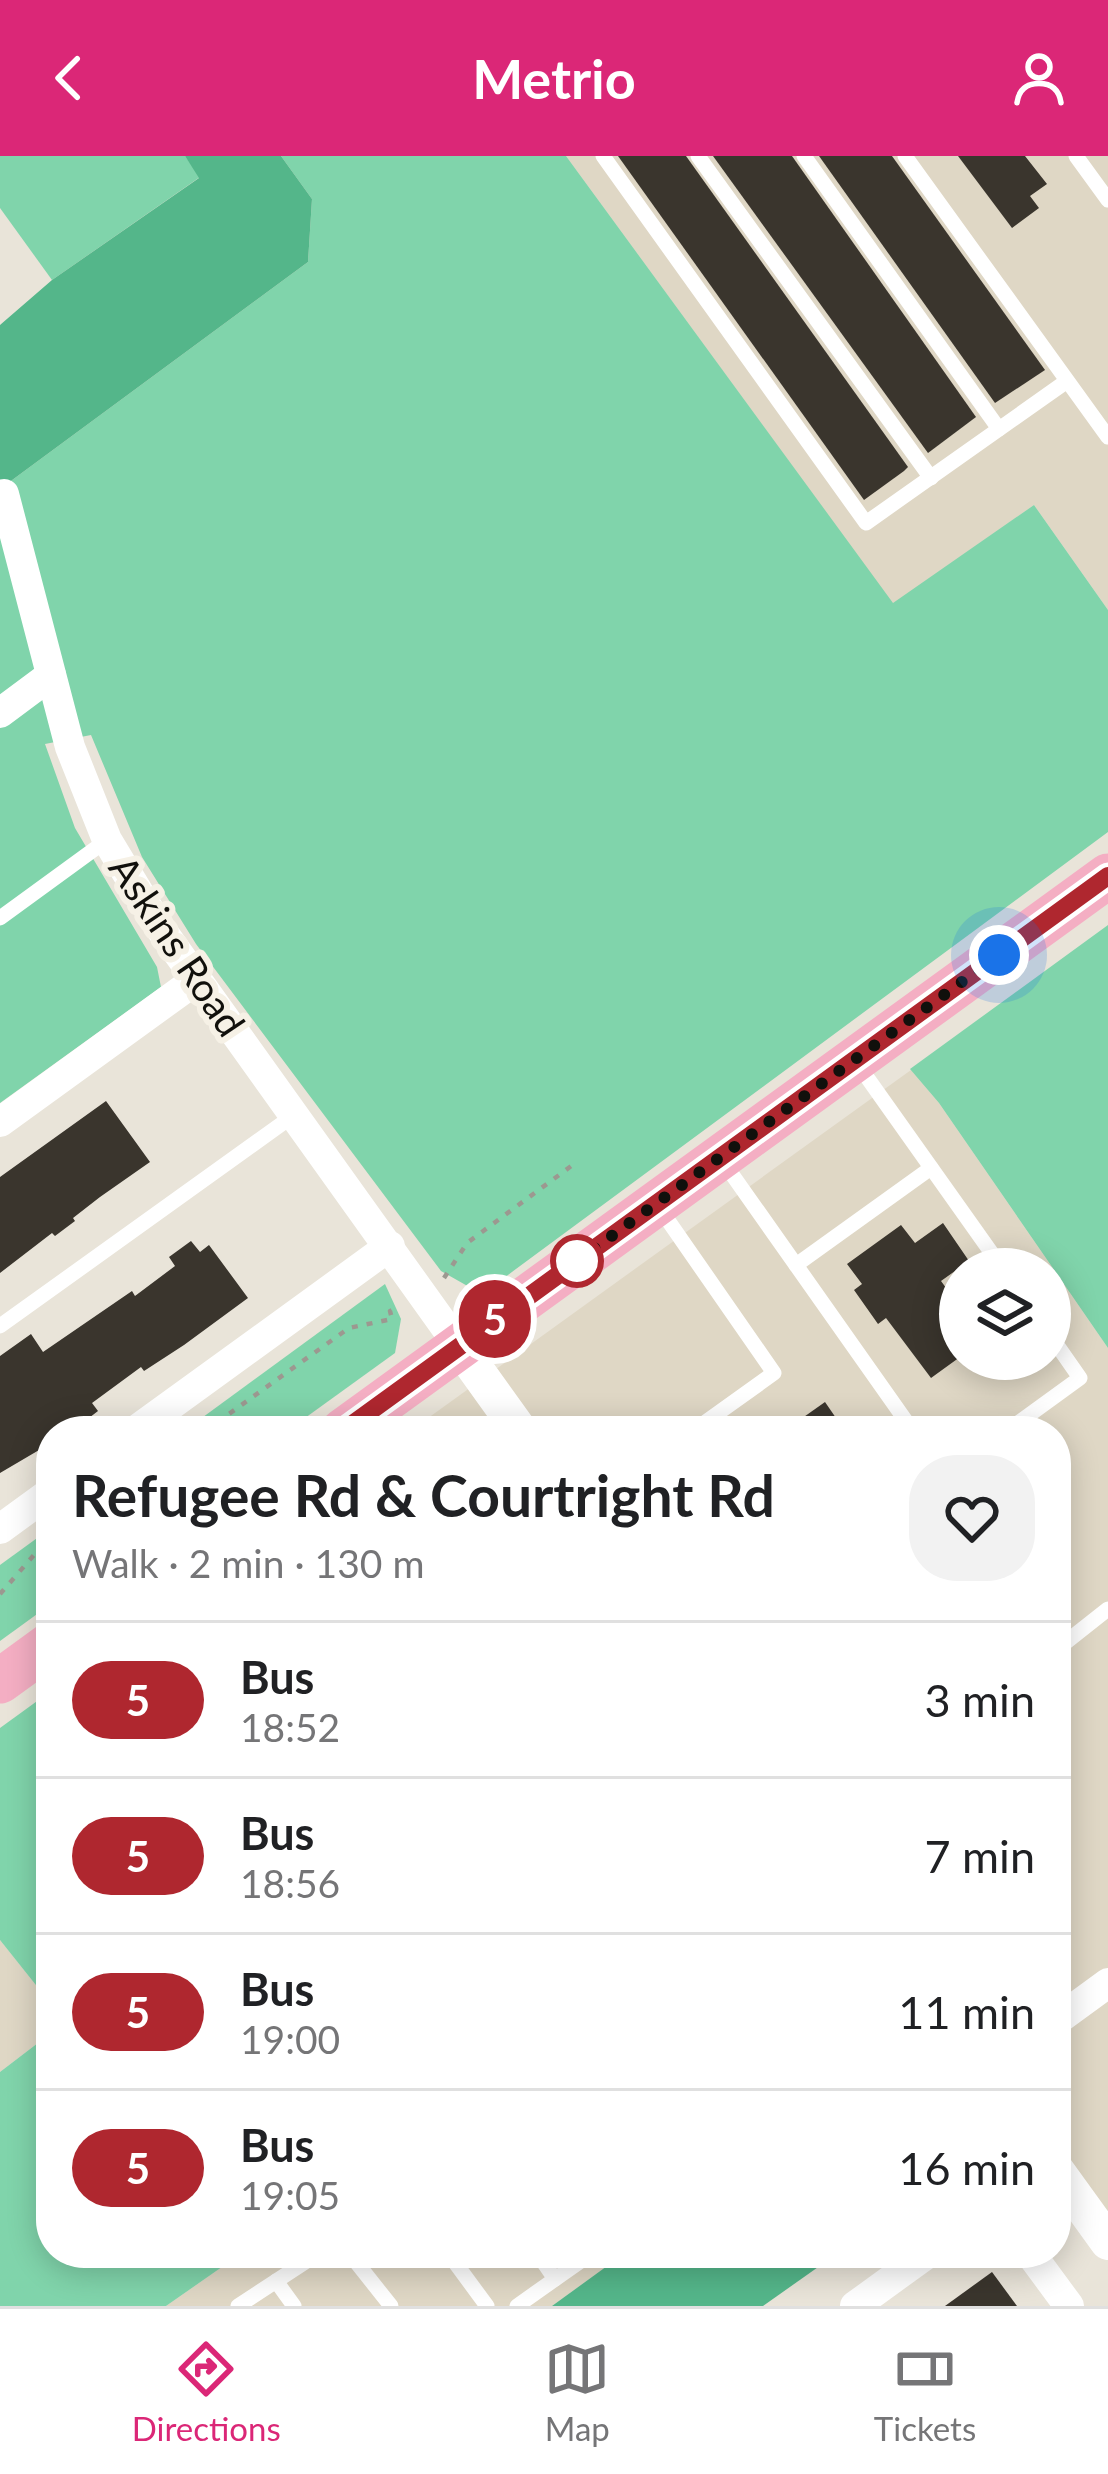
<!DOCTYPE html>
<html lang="en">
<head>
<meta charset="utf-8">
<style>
  :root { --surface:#fff; --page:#f2f2f2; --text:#202124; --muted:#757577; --line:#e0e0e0; --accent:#db2777 }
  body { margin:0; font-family:Lato,sans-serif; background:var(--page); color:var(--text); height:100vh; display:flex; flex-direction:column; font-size:45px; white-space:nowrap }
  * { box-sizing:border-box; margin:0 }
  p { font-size:39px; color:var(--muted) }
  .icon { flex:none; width:66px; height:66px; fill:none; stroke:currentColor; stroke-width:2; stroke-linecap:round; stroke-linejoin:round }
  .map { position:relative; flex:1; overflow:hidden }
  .sheet { position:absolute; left:36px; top:1260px; width:1035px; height:852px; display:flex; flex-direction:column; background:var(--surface); border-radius:48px; box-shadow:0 6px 30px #0003 }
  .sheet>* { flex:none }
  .badge { padding:0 24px; border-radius:39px; font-size:42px; line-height:78px }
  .tools { position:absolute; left:939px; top:1092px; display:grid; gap:24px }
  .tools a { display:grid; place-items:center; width:132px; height:132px; border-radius:50%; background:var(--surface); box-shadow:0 6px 30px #0003; font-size:60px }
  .you { position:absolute; width:60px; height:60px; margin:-30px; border:9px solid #fff; border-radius:50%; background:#1a73e8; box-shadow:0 0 0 18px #1a73e833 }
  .map>.badge { position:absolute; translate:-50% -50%; box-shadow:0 0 0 6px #fff }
  .round { display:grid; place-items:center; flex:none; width:126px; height:126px; border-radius:48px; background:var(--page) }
  .overview { display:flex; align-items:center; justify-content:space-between; height:204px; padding:0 36px }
  h1 { font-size:57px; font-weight:700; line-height:90px }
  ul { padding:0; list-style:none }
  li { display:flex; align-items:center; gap:36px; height:156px; padding:0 36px; border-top:3px solid var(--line) }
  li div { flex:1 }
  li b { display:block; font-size:45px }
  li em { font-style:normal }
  li .badge { min-width:132px; font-weight:700; text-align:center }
  header { display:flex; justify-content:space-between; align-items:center; height:156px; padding:0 36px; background:var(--accent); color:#fff; font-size:54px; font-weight:700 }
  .menu { display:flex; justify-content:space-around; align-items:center; height:168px; border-top:3px solid var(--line); background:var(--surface); font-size:33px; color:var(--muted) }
  .menu a { display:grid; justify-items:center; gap:6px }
  .menu .on { color:var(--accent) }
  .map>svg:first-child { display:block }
  .built { fill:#dfd7c5; fill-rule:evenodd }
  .green { fill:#80d4ab }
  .forest { fill:#54b68a }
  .building { fill:#3a352d }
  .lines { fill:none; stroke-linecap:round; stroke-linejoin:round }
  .path { stroke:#9c9890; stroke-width:4.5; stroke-dasharray:6 9; stroke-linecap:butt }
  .service { stroke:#fff; stroke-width:15 }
  .minor { stroke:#fff; stroke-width:30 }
  .tertiary { stroke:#fff; stroke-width:36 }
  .primary { stroke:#f4aec3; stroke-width:45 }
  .line-casing { stroke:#fff; stroke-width:27 }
  .line { stroke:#af272f; stroke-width:18 }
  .walk { stroke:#11100c; stroke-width:12; stroke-dasharray:0 21.6 }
  .stop-dot { fill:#fff; stroke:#af272f; stroke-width:6 }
  .labels { text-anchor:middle; stroke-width:12; stroke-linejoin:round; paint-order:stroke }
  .street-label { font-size:39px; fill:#11100c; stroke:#f6f1e6 }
</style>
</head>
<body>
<header><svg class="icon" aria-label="back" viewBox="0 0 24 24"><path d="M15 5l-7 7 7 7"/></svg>Metrio<svg class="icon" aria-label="person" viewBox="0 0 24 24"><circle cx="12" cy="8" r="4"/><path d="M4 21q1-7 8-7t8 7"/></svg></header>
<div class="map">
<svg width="1108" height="2150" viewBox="0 0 1108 2150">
  <rect width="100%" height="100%" fill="#e9e4d9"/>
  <g class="built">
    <path d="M 566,0 L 1108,0 L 1108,454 L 1034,349 L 893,448 Z"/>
    <path d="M 911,914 L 939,947 L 1108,1192 L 1108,2081 L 1056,2008 L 1056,1275 L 410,1275 ZM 960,1113 L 1050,1113 L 1050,1203 L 960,1203 Z"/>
    <path d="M 0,1784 L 51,1848 L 51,1877 L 0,1916 Z"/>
    <path d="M 242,2097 L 625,2097 L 552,2150 L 166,2150 Z"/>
  </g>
  <g class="green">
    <path d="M 0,0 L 185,0 L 200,21 L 52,124 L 0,52 Z"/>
    <path d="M 281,0 L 566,0 L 893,447 L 1034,349 L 1108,454 L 1108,676 L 497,1127 L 471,1132 L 441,1115 L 196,788 L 142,701 L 91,579 L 45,588 L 75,672 L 157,811 L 161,831 L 0,947 L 0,333 L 308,106 L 312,43 Z"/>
    <path d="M 1108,769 L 1108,1192 L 939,947 L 910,913 Z"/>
    <path d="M 385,1128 L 401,1163 L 395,1197 L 287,1275 L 184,1275 Z"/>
    <path d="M 51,1372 L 51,1448 L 0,1485 L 0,1409 Z"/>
    <path d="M 51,1535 L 51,1848 L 0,1784 L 0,1572 Z"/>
    <path d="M 51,1877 L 51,2097 L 242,2097 L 166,2150 L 0,2150 L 0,1916 Z"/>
  </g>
  <g class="forest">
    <path d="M 185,0 L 281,0 L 312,43 L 308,106 L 0,333 L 0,169 L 52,124 L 199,22 Z"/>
    <path d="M 625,2097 L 838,2097 L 763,2150 L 552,2150 Z"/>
  </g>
  <g class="building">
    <path d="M 618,0 L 686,0 L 908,311 L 904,315 L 864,344 Z"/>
    <path d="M 713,0 L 792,0 L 976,261 L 928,297 Z"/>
    <path d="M 819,0 L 892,0 L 1045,214 L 995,247 Z"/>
    <path d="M 958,0 L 1025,0 L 1047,28 L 1030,40 L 1039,52 L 1012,72 Z"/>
    <path d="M 106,945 L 150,1006 L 100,1041 L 73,1062 L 75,1065 L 55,1080 L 52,1077 L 0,1117 L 0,1021 Z"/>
    <path d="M 943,1067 L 969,1105 L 941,1125 L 960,1151 L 960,1201 L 931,1222 L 886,1162 L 878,1168 L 854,1134 L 862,1128 L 847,1108 L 901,1069 L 915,1087 Z"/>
    <path d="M 191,1085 L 200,1096 L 209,1089 L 248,1142 L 184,1189 L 144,1215 L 141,1211 L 92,1247 L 98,1255 L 72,1275 L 51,1275 L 51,1287 L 0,1317 L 0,1200 L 31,1178 L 43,1196 L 132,1135 L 135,1140 L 175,1110 L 169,1101 Z"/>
    <path d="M 825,1246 L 845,1275 L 784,1275 Z"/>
    <path d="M 992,2116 L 1017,2150 L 945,2150 Z"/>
  </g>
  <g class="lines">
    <g class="path">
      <path d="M 444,1122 L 467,1087 L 578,1005"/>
      <path d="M 205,1275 L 349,1172 L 392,1163 L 390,1155 L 395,1153"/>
      <path d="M 0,1438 L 34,1399 L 51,1385"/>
    </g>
    <g class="service">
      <path d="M 603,0 L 866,367 L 1067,225"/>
      <path d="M 698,0 L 931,322"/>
      <path d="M 804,0 L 999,273"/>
      <path d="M 905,0 L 1108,281"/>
      <path d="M 1076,0 L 1108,44"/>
      <path d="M 0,762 L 107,684"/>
      <path d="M 859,910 L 1003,1113"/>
      <path d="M 724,1007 L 913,1275"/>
      <path d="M 658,1050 L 774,1217 L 693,1275"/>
      <path d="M 796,1109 L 931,1012"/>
      <path d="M 0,1170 L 294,959"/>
      <path d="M 1007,1275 L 1080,1222 L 1050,1179"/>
      <path d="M 1056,1494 L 1108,1453"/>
      <path d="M 349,2097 L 391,2150"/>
      <path d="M 448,2097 L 487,2150"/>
      <path d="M 537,2097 L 555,2123"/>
      <path d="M 276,2125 L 294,2150"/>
      <path d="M 238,2150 L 319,2097"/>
      <path d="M 517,2150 L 592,2097"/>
    </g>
    <g class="minor">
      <path d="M 4,338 L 70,591 L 107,684 L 160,772 L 459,1190"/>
      <path d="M 0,557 L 51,519"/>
      <path d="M 0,966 L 196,824"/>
      <path d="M 135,1275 L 390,1090"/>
      <path d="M 0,1373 L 51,1336"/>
      <path d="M 1056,1865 L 1108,1827"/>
      <path d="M 1030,2097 L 1069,2150"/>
      <path d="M 855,2150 L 928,2097"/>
    </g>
    <g class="tertiary">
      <path d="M 459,1190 L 520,1275"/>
      <path d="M 1056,2014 L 1108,2086"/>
    </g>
    <g class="primary">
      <path d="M 343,1275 L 1108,720"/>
      <path d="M 0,1525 L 51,1488"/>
    </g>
  </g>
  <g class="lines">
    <defs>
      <path id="line" d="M 343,1275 L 1108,720"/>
    </defs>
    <use href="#line" class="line-casing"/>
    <use href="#line" class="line"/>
    <path class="walk" d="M 577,1105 L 999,799"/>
  </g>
  <circle class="stop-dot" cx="577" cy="1105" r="24"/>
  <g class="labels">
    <g class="street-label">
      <text transform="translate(177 790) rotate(56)" y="14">Askins Road</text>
    </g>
  </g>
</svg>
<div class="tools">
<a><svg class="icon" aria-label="layers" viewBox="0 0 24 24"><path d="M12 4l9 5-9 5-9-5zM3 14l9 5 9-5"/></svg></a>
</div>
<div class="you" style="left:999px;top:799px"></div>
<b class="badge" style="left:495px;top:1163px;background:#af272f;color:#fff">5</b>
<section class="sheet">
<div class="overview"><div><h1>Refugee Rd &amp; Courtright Rd</h1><p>Walk · 2 min · 130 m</p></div><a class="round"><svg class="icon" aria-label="heart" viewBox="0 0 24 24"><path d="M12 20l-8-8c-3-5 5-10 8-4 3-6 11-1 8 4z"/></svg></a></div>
<ul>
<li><span class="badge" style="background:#af272f;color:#fff">5</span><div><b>Bus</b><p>18:52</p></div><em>3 min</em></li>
<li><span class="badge" style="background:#af272f;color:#fff">5</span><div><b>Bus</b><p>18:56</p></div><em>7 min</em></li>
<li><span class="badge" style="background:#af272f;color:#fff">5</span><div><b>Bus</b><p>19:00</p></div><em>11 min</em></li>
<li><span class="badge" style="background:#af272f;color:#fff">5</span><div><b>Bus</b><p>19:05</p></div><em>16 min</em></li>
</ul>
</section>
</div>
<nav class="menu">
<a class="on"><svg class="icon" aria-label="directions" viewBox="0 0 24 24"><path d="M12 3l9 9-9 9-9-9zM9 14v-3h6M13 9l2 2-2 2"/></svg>Directions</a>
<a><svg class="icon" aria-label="map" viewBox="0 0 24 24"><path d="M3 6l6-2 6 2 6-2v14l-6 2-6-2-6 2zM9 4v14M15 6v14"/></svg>Map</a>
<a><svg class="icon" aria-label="tickets" viewBox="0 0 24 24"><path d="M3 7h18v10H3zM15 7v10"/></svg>Tickets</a>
</nav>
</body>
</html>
